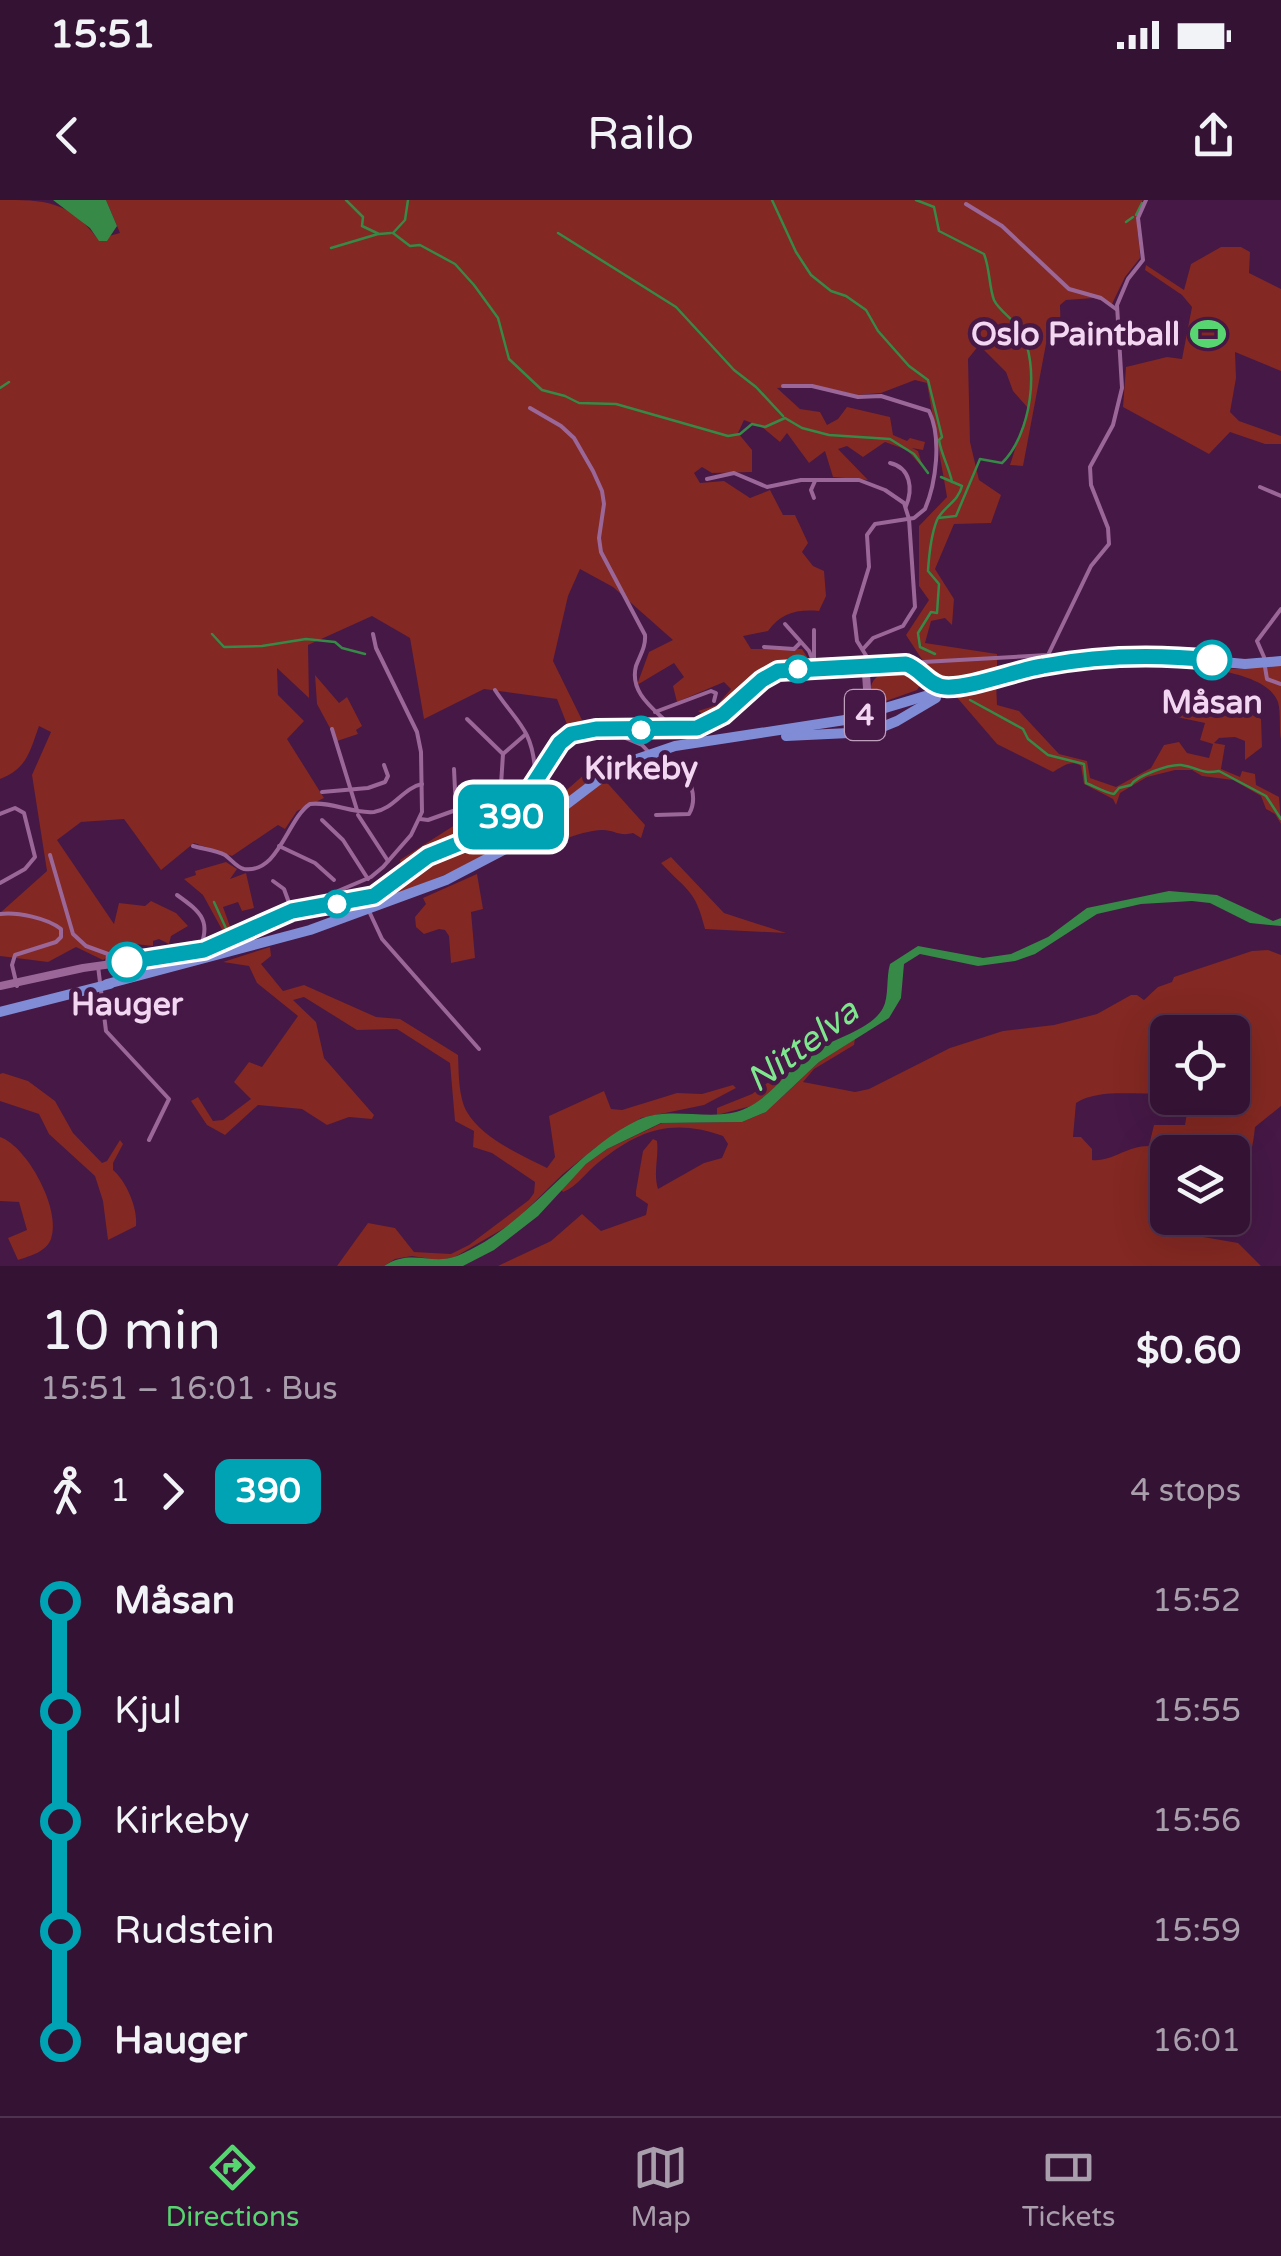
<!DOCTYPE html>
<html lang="en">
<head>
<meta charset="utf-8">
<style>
  :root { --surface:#341234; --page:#3c1b3c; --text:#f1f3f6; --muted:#a99eac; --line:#4e324f; --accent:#57d570 }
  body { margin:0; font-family:"Varela Round",sans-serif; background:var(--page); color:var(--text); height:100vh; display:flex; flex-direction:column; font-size:38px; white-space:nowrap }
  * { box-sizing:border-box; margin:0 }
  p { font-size:32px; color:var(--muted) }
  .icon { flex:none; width:55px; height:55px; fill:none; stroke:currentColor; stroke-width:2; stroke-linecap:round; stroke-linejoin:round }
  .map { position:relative; height:1066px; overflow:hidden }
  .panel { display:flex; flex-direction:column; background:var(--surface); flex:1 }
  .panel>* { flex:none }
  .badge { padding:0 20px; border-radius:15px; font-size:35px; line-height:65px }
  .buttons { position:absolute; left:1150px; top:815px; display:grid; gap:20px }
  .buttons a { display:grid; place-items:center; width:100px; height:100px; border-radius:15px; background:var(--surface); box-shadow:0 10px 40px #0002,0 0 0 2px var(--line); font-size:50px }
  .map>.badge { position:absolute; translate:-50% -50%; box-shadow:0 0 0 5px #fff }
  .legs { display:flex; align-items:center; gap:15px; height:110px; padding:0 40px; font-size:32px }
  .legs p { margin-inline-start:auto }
  .headline { display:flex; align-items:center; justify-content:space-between; height:170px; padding:0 40px }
  h1 { font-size:55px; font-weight:600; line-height:75px }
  ul { padding:0 40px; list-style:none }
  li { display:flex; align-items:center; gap:35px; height:110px; font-size:38px }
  li i { display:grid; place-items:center; width:15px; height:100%; margin:0 12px; background:currentColor }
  li i::after { content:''; width:25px; height:25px; margin:-12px; border:8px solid; border-radius:50%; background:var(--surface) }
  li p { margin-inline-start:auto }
  li:first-child i { background:linear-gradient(#0000 50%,currentColor 0) }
  li:last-child i { background:linear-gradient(currentColor 50%,#0000 0) }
  .status { display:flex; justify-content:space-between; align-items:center; height:70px; padding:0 50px; background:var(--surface); direction:ltr }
  .status svg { height:28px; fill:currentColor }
  header { display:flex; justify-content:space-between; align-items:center; height:130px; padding:0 40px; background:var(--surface); font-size:45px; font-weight:600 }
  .menu { display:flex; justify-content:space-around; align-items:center; height:140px; border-top:2px solid var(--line); background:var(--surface); font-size:28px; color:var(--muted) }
  .menu a { display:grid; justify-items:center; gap:5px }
  .menu .current { color:var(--accent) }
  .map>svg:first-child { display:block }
  .green { fill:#832822; fill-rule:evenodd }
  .water { fill:#368947 }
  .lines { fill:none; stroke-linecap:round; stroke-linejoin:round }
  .stream { stroke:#368947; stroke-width:2.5 }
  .minor { stroke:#9a6798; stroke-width:4 }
  .secondary { stroke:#9a6798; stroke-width:8 }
  .trunk { stroke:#808cd6; stroke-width:10 }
  .line-1-casing { stroke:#fff; stroke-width:22 }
  .line-1 { stroke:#00a3b4; stroke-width:15 }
  .stop-1-dot { fill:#fff; stroke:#00a3b4; stroke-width:5 }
  .labels { text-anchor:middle; stroke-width:9; stroke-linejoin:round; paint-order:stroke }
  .shield { fill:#451845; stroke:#bf9ebe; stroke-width:2.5 }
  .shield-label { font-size:30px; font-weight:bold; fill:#f3d7f2 }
  .poi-label { font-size:32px; font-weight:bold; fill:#f3d7f2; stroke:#451845; text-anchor:end }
  .stop-label { font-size:32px; font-weight:bold; fill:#f3d7f2; stroke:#451845 }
  .water-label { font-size:35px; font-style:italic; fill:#7ee78e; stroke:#451845 }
</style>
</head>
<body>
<div class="status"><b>15:51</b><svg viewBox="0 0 49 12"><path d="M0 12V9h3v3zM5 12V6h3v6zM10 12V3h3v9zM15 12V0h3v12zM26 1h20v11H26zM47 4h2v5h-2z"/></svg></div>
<header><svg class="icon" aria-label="back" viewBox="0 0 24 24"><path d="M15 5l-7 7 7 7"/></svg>Railo<svg class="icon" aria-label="share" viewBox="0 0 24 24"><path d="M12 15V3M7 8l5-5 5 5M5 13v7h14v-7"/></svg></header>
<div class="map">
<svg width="1281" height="1066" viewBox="0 0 1281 1066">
  <rect width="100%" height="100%" fill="#451845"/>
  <g class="green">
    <path d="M 0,0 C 45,0 68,0 98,39 L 120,33 L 106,0 L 1143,0 C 1132,20 1140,37 1140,58 L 1125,77 L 1112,104 L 1094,98 L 1066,100 L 1060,105 L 1061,139 L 1046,144 L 1023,266 L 1010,265 L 1028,208 L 1013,191 L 1006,172 L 979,145 L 968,159 L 970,242 L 979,280 L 1001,295 L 991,323 L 954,324 L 935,369 L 954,399 L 952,425 L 945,418 L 931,421 L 925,443 L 997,454 L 997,472 L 944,483 L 936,481 L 906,435 L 929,400 L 919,386 L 919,326 L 947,297 L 927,183 L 915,180 L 881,193 L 857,195 L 818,186 L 777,188 L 800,209 L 820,212 L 827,225 L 838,219 L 847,207 L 890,217 L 893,235 L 907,241 L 910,238 L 925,242 L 923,250 L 912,248 L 918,251 L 923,268 L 907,250 L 885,242 L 863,257 L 847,246 L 838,249 L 868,280 L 833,277 L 825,251 L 809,263 L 787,233 L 780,242 L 762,227 L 744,220 L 738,233 L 752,250 L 752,272 L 712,273 L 702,267 L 694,273 L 700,283 L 724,281 L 750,298 L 770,290 L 783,315 L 795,315 L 808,343 L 802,352 L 813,366 L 824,371 L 826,396 L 819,411 C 797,409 781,413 768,431 L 743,436 L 751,449 L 802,449 L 811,463 C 750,466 755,493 711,519 L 698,511 L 717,505 L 731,489 L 724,482 L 677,502 L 673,486 L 684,477 L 674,463 L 637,485 L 649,452 L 673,440 L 613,387 L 580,369 L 568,396 L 553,461 L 582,520 L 568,527 L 557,499 L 484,489 L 424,519 L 410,438 L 372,416 L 308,445 L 309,498 L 277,468 L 278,495 L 304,521 L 287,539 L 324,598 L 297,611 L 285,629 L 278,625 L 232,656 L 194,643 L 161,670 L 124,619 L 81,622 L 57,640 L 114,724 L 119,703 L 145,706 L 151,701 L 176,713 L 188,726 L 171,736 L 169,744 L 159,739 L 153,741 L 153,746 L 126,743 L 103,760 L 76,747 L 48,762 L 0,756 L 0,713 L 47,671 L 32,575 L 51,532 L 39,526 C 30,551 27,569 0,579 Z"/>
    <path d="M 1221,47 L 1241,47 L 1250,52 L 1249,73 L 1281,89 L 1281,171 L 1235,152 L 1236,178 L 1230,212 L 1239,221 L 1281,236 L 1281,244 L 1265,244 L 1230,232 L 1209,254 L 1123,207 L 1126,167 L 1167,157 L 1182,159 L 1192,107 L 1182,95 L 1145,70 L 1146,65 L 1184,90 L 1191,64 Z"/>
    <path d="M 1172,460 L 1236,469 L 1281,465 L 1281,539 C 1279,531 1281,513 1278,502 C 1266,468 1181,466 1149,462 Z"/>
    <path d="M 902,467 L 913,469 L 921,484 L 917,490 L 872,506 C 866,478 876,474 902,467 Z"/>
    <path d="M 315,475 L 339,503 L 347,497 L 362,526 L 356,530 L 358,534 L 337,541 L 317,504 Z"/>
    <path d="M 996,482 L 997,505 L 1019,511 L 1059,554 L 1087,561 L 1090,578 L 1116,587 L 1151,568 L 1164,545 L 1179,542 L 1187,553 L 1209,558 L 1213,544 L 1200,540 L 1205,523 L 1172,516 L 1177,503 L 1187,503 L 1189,489 L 1205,491 L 1203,505 L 1233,514 L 1243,511 L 1261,519 L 1262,547 L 1245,560 L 1245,541 L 1235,537 L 1219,538 L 1214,543 L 1225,545 L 1221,569 L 1240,577 L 1242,571 L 1255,574 L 1256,585 L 1279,597 L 1281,624 L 1275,614 L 1266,609 L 1261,596 L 1233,580 L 1202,576 L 1192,570 L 1175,570 L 1147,577 L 1120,593 L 1116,605 L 1113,599 L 1084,584 L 1081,566 C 1071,559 1062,567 1053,572 L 997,544 L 954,494 Z"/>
    <path d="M 593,567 L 645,625 L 641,638 L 633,633 C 619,637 613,629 601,630 C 561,634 565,650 520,637 L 471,664 L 390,697 L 385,696 L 402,671 L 400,660 L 458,623 L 466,631 L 520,610 L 531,621 Z"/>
    <path d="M 671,657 L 724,713 L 786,733 L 705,729 C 695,689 688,692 661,663 Z"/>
    <path d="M 226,662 L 237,669 L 230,679 L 246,673 L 254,708 L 242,711 L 238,702 L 223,707 L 232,732 L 225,735 L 203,695 L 184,679 L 196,675 L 195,671 Z"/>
    <path d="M 477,674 L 483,709 L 471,712 L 475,758 L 451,763 L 449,736 L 445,730 L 439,729 L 424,734 L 416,727 L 415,717 L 426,704 L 423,698 Z"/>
    <path d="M 270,747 L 271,756 L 261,764 L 283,791 L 304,785 L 376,817 L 400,819 L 458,855 C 459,872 458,896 467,912 C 482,938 521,955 547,968 L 555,957 L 549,916 L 604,891 L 611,909 L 622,910 L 677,893 L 702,894 L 733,885 L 736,888 L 704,905 L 641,918 L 595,948 L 563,974 L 513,1023 L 453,1058 L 436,1060 L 412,1056 L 395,1059 L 384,1066 L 337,1066 L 368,1023 L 395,1028 L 414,1052 L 451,1054 L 469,1045 L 529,1000 L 534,993 L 535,982 L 492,953 L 473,947 L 474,931 L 455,921 L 450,863 L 397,829 L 357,830 L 304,797 L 293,800 L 316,822 L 324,858 L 374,915 L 372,919 L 349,917 L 327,925 L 302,909 L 258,905 L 225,935 L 207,925 L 191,901 L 198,897 L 213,921 L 223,920 L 251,899 L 234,882 L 249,862 L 262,867 L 298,816 L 257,783 L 249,766 L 223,762 Z"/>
    <path d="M 1268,750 L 1281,755 L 1281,906 L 1255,927 C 1253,945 1251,965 1233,975 L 1232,952 L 1168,952 L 1168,1018 L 1177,1018 L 1186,1034 L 1238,1043 L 1261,1066 L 498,1066 L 551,1041 L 582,1014 L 601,1031 L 646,1015 L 648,1004 L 636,996 L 636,991 L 643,951 L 653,939 L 657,941 C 659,957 653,973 658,989 L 704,963 L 722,958 L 728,944 L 723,936 C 673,918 640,929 599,962 C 586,972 578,986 563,992 L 561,989 L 586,964 L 607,949 L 662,923 L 742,922 L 766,912 L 819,862 L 855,839 L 854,845 L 814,869 L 803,882 L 855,892 L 869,889 L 950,848 L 1003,831 L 1054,825 L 1097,814 L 1131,795 L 1137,795 L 1144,800 L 1158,787 L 1172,782 L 1174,777 L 1252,751 ZM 1168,832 L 1232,832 L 1232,898 L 1174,898 L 1177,902 L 1188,907 L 1185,925 L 1154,925 L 1149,946 C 1126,946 1112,962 1092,960 L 1092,949 L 1081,937 L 1073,937 L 1076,903 C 1102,887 1138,897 1167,892 Z"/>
    <path d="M 3,873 L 28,881 L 55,901 L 73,933 L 102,963 L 107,961 L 120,940 L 123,944 L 113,963 L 113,970 C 126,981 138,1008 136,1026 L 108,1040 L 103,1001 L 95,976 L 49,934 L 39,914 L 0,901 L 0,874 Z"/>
    <path d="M 781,873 L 787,876 L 755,905 L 717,915 L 717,908 L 752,894 Z"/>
    <path d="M 0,937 C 27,946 62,1010 51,1039 C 46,1052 30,1056 18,1060 L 8,1038 L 27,1030 L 19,1002 L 0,1001 Z"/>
  </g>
  <g class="water">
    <path d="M 53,0 L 106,0 L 117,26 L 107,41 L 99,41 L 90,28 Z"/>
    <path d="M 1169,691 L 1217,695 L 1273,721 L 1281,718 L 1281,726 L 1250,723 L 1210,703 L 1192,701 L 1141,704 L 1097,714 L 1035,754 L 1015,761 L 978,766 L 920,754 L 904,764 L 901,798 L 889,818 L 819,862 L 766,912 L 742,922 L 661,923 L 607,949 L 586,964 L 538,1016 L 494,1050 L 463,1066 L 384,1066 C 411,1048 431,1066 457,1056 C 529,1026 569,954 638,920 C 667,906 705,920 736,912 C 770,902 785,870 813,852 C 834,838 871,830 883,808 C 889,797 886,777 890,764 L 918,746 L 983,758 L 1011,754 L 1048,737 L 1087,708 Z"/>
  </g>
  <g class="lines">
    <g class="stream">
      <path d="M 346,0 L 363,17 L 362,26 L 379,34 L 391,33"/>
      <path d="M 772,0 L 796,52 L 811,75 L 831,91 L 846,96 L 866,110 L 878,131 L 909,166 L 928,180 L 942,237 L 939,240 C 941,254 949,267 952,282"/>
      <path d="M 916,0 L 934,7 L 939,31 L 984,54 C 990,69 989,87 994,100 C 999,111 1014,119 1020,130 C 1041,165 1031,235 1002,263 L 980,259 L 956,316 L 938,318"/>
      <path d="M 1136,15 L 1142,3"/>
      <path d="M 1126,22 L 1133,17"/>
      <path d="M 393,33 L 410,46 L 420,45 L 455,64 L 474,85 L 498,118 L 509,159 L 542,190 L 565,196 L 579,203 L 616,204 L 728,236 L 740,234 L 752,224 L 765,227 L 785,218 L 802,228 L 829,235 L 890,239 L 914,254 L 928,273"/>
      <path d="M 393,33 L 405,20 L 408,0"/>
      <path d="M 558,33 L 676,107 L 734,170 L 756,187 L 783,216"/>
      <path d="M 331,48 L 378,34"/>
      <path d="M 0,188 L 9,182"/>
      <path d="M 212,434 L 224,447 L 262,446 L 306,439 L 335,442 L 342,448 L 365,454"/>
      <path d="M 935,454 L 920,447 L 918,433 L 931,412 L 937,413 L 939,384 L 928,371 C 929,355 931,335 937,320 C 944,306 958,302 962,286 L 941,277"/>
      <path d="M 970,500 L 1023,529 L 1028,539 L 1048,555 L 1084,564 L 1086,583 C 1094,586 1106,593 1114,594 L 1119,588 L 1131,585 C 1136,576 1169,564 1181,565 C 1199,567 1200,575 1219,571 L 1266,596 L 1281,619"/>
      <path d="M 214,702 L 229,735"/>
    </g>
    <g class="minor">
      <path d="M 966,4 L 1002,26 L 1069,89 L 1101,98 L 1116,109"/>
      <path d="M 783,186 L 812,186 L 858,197 L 881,196 L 929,211 C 942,238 936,283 925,309 L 914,318 L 875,324 L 867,335 L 869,367 L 854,416 L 857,441 L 872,465"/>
      <path d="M 530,208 L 561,226 L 574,238 L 593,271 L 602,291 L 604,304 L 599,338 L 601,352 L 645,435 C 646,447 640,455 636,466 C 629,493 654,509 671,526"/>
      <path d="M 890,263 C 911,268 913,289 906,306"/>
      <path d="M 707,279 L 734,273 L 767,287 L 801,280 L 859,280 L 885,290 L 904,303 L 909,319 L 915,407 L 903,426 L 873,438 L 863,449"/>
      <path d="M 1260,287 L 1281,296"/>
      <path d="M 814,298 L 811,290 L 815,281"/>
      <path d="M 785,424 L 809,451 L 816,468"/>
      <path d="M 764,447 L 794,449 L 800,443"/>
      <path d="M 1264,457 L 1257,441 L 1281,409"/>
      <path d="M 814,459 L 814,430"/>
      <path d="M 1265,467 L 1267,479 L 1281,484"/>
      <path d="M 915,468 L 923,462 L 1048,455 L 1091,366 L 1109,344 L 1108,328 L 1091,285 L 1090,267 L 1113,225 L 1122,188 L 1117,105 L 1128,79 L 1143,60 L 1138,18 L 1146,0"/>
      <path d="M 495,490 C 516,522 532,528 535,570 L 539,574"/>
      <path d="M 655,512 L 711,491 L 716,493 L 714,501"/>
      <path d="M 467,519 L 503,554"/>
      <path d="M 332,529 L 357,610"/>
      <path d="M 621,532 L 623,537 L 642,545 L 658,562 L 679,562 C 689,578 699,597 689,614 L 656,615"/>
      <path d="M 322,592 L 368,588 L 385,582 L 388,576 L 384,565"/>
      <path d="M 491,598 L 501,585 L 503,554 L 526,534"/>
      <path d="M 0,614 L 15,608 L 24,613 L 35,657 L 25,669 L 0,683"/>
      <path d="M 358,615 L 388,661"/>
      <path d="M 420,619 L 428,620 L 456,610 L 454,569"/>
      <path d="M 322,620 L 343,640 L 368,679"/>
      <path d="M 193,646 C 203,649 216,650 225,655 C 231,659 236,667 244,669 C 279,674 287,619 310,604 C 331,601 352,614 374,612 C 394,609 403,588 422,584"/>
      <path d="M 279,646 L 315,663 L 334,680"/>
      <path d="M 50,655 L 73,734 L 86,746 L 108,754 L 107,765"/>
      <path d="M 273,681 L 284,689 L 292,711"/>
      <path d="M 177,695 C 201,712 213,722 198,752"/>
      <path d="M 333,704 L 338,691 L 371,677 L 383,667 L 411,635 L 422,612 L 421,552 L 417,532 L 376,448 L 373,434"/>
      <path d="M 368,709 L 382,739 L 479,849"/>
      <path d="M 0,714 C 18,712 47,718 61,729 L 61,737 L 56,742 L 15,755 L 12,765 L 17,786"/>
      <path d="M 98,766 L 106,831 L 169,899 L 149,940"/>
    </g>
    <g class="secondary">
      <path d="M 866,474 L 870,532"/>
      <path d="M 0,786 L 83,768 L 198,752 L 292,711 L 374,696 L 428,656 L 502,626 L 516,611 L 560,543 L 574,533 L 591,529 L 697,528 L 723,515 L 758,482 L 775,472 L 873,466"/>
    </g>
    <g class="trunk">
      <path d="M 873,466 L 909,465 L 934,484 L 949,487"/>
      <path d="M 786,536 L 870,532 L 897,521 L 936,498"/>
      <path d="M 107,784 L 310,730 L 446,680 L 513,645 L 605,575 L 637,559 L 675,546 L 845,520 L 982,479 L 1071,461 L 1145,455 L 1245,464 L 1281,461"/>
      <path d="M 0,812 L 110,784"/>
    </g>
  </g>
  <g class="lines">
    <defs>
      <path id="line-1" d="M 127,762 L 204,750 L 292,711 L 374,696 L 428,656 L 502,626 L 516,611 L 560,543 L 571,534 L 596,529 L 697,528 L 723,515 L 762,480 L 778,471 L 906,464 C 921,469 929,486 945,487 C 969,489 1017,470 1043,466 C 1100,455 1155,454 1212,460"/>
    </defs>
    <use href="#line-1" class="line-1-casing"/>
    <use href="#line-1" class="line-1"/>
  </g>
  <defs>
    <symbol id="stadium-bare" viewBox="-9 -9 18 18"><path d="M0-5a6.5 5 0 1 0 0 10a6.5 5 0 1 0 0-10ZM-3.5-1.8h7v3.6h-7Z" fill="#57d570" stroke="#451845" stroke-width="2.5" paint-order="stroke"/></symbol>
  </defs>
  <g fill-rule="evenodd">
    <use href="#stadium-bare" x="1183" y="109" width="50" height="50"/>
  </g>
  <g class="stop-1-dot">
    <circle cx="1212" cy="460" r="18"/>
    <circle cx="798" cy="469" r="12"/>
    <circle cx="641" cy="530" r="12"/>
    <circle cx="337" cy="704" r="12"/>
    <circle cx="127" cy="762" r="18"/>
  </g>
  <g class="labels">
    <rect class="shield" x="845" y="490" width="40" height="50" rx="8"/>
    <g class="shield-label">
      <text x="865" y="525">4</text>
    </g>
    <g class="poi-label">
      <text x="1180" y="145">Oslo Paintball</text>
    </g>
    <g class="stop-label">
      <text x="1212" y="513">Måsan</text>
      <text x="641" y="579">Kirkeby</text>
      <text x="127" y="815">Hauger</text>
    </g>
    <g class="water-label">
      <text transform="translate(802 845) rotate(-37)" y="12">Nittelva</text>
    </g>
  </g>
</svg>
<div class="buttons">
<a><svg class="icon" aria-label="locate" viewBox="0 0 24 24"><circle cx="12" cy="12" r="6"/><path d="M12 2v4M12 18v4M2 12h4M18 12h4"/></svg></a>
<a><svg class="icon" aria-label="layers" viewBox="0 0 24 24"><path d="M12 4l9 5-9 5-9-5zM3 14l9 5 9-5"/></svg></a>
</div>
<b class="badge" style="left:511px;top:617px;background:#00a3b4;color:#fff">390</b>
</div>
<section class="panel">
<div class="headline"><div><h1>10 min</h1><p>15:51 – 16:01 · Bus</p></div><b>$0.60</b></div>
<div class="legs"><svg class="icon" aria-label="walk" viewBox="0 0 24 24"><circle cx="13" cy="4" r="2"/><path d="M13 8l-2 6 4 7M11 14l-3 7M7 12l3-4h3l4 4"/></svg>1<svg class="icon" aria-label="forward" viewBox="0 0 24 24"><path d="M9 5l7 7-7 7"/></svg><b class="badge" style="background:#00a3b4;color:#fff">390</b><p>4 stops</p></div>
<ul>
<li><i style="color:#00a3b4"></i><b>Måsan</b><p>15:52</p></li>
<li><i style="color:#00a3b4"></i><span>Kjul</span><p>15:55</p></li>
<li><i style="color:#00a3b4"></i><span>Kirkeby</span><p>15:56</p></li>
<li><i style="color:#00a3b4"></i><span>Rudstein</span><p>15:59</p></li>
<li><i style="color:#00a3b4"></i><b>Hauger</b><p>16:01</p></li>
</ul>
</section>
<nav class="menu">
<a class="current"><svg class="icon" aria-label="directions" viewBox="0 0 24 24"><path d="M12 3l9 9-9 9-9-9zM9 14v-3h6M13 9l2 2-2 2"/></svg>Directions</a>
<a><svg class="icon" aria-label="map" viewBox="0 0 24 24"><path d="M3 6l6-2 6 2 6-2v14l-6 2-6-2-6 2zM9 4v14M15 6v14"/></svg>Map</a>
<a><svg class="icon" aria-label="tickets" viewBox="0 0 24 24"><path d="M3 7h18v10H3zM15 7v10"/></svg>Tickets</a>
</nav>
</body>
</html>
